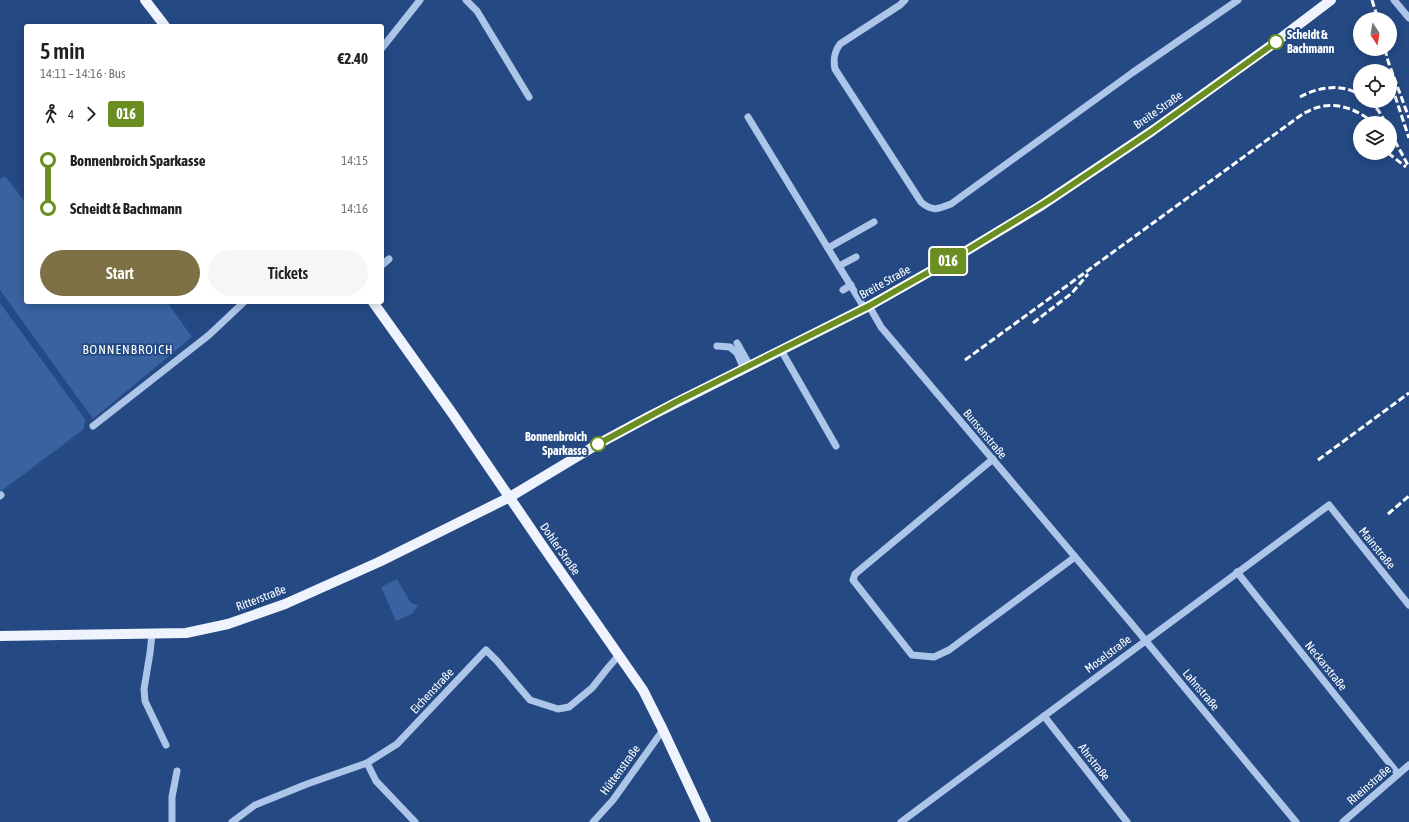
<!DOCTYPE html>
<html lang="en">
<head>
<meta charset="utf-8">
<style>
  :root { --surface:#fff; --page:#f6f6f6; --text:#202124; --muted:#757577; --accent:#7f7146 }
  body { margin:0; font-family:"Asap Condensed",sans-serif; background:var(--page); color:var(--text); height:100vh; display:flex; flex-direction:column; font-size:15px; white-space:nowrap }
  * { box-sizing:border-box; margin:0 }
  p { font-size:13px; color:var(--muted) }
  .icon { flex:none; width:22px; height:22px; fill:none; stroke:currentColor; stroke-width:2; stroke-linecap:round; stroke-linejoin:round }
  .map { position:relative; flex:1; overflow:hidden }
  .details { position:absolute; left:24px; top:24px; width:360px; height:280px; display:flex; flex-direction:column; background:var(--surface); border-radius:4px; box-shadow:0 2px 10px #0003 }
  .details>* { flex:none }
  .badge { padding:0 8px; border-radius:3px; font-size:14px; line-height:26px }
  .needle { width:26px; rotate:168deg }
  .buttons { position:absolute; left:1353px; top:12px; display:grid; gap:8px }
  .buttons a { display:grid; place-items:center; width:44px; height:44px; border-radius:50%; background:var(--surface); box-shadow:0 2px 10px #0003; font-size:20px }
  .map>.badge { position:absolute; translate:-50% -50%; box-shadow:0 0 0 2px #fff }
  .legs { display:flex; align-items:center; gap:6px; height:44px; padding:0 16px; font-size:13px }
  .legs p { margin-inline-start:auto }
  .overview { display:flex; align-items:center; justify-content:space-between; height:68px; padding:0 16px }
  h1 { font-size:22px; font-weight:600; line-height:30px }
  .action { display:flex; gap:8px; margin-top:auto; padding:8px 16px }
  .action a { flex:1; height:46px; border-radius:24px; background:var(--accent); color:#fff; font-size:16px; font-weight:600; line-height:46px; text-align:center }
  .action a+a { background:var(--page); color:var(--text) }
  ul { padding:0 16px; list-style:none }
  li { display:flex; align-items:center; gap:14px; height:48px; font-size:15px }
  li i { display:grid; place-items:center; width:6px; height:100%; margin:0 5px; background:currentColor }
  li i::after { content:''; width:10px; height:10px; margin:-5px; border:3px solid; border-radius:50%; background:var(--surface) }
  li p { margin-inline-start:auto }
  li:first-child i { background:linear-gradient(#0000 50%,currentColor 0) }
  li:last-child i { background:linear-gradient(currentColor 50%,#0000 0) }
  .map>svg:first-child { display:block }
  .green { fill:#3863a0 }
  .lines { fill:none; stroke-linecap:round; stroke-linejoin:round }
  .minor { stroke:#acc5e8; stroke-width:7 }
  .major { stroke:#eef3fe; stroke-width:10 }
  .rail { stroke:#fff; stroke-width:3; stroke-dasharray:7 3; stroke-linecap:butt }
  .line-1-casing { stroke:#fff; stroke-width:9 }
  .line-1 { stroke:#6b8e23; stroke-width:6 }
  .stop-1-dot { fill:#fff; stroke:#6b8e23; stroke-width:2 }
  .labels { text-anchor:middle; stroke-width:4; stroke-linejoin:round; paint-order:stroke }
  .stop-label { font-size:12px; font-weight:bold; fill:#fff; stroke:#244983; text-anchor:start }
  .street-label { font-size:12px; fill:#fff; stroke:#244983 }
  .neighbourhood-label { font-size:13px; letter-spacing:1px; fill:#fff; stroke:#244983 }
</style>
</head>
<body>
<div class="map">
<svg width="1409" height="822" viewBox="0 0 1409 822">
  <rect width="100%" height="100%" fill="#244983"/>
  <g class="green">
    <path d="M 5,176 L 26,203 L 26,302 L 167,302 L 192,337 L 93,419 L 0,290 L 0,179 Z"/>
    <path d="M 0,303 L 85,419 L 84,429 L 0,492 Z"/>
    <path d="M 397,579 L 411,603 L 418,605 L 412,614 L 396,621 L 381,587 Z"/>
  </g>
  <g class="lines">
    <g class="minor">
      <path d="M 466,0 L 477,11 L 529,97"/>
      <path d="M 905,0 L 900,5 L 840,44 C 834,52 833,59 835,69 L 921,202 C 932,212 939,209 951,204 L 1132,73 L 1238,0"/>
      <path d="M 1394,0 L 1409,18"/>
      <path d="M 382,48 L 420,0"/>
      <path d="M 748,117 L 865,309"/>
      <path d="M 828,248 L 874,222"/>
      <path d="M 382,265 L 389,259"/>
      <path d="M 839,266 L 856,257"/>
      <path d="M 843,290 L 851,285"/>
      <path d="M 869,306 L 881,327 L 1131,623 L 1296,822"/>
      <path d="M 737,343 L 750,366"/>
      <path d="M 717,346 L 730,347 L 737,353 L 744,369"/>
      <path d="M 781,350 L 836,446"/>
      <path d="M 93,426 L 209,335 L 244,302"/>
      <path d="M 993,459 L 855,574 L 853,580 L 912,655 L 934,657 L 949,650 L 1075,557"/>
      <path d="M 0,496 L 1,495"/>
      <path d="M 1237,572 L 1398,774"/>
      <path d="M 152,634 L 150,653 L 144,689 L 145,701 L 166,745"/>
      <path d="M 1044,716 L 1127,822"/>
      <path d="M 367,763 L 376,781 L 415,822"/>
      <path d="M 172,822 L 172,797 L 177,771"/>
      <path d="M 232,822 L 255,805 L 307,784 L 367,763 L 397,744 L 486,650 L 497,661 L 530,700 L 558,709 L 569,707 L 592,688 L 607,669 L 619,655"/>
      <path d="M 593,822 L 613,800 L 663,730"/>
      <path d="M 901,822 L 1329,505 L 1409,605"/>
      <path d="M 1343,822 L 1409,765"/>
    </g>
    <g class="major">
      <path d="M 145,0 L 165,26"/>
      <path d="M 373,302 L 452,413 L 542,545 L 643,690 L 663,730 L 706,822"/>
      <path d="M 0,636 L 186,633 L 228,624 L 285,604 L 379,562 L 510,497 L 598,444 L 650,416 L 869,306 L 966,251 L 1039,207 L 1152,131 L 1277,41 L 1331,0"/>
    </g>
    <g class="rail">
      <path d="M 1372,0 L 1378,19"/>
      <path d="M 1385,49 L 1388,61 L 1409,118"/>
      <path d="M 1395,96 L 1409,138"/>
      <path d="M 1300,97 C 1318,87 1342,83 1360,95"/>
      <path d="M 1369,101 L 1378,110 L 1386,123"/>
      <path d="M 1390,132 L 1409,167"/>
      <path d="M 1388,153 L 1406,167"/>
      <path d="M 1033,323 L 1072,293 L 1088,274"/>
      <path d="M 965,360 L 1304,113 C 1309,111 1314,108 1319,107 C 1338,102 1359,110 1373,123"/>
      <path d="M 1318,460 L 1409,393"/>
      <path d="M 1388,514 L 1409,496"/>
    </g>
  </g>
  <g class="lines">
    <defs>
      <path id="line-1" d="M 598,444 L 676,402 L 869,306 L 966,251 L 1051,199 L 1152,131 L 1276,42"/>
    </defs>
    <use href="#line-1" class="line-1-casing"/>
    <use href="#line-1" class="line-1"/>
  </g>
  <g class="stop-1-dot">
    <circle cx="1276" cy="42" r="7"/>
    <circle cx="598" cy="444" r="7"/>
  </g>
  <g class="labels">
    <g class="stop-label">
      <text x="1287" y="39">Scheidt &amp;<tspan x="1287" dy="14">Bachmann</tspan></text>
      <text x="587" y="441" text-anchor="end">Bonnenbroich<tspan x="587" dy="14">Sparkasse</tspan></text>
    </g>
    <g class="street-label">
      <text transform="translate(1158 110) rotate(-35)" y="4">Breite Straße</text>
      <text transform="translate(885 282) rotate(-29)" y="4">Breite Straße</text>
      <text transform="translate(985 434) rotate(50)" y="4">Bunsenstraße</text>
      <text transform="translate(1377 548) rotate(51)" y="4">Mainstraße</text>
      <text transform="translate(560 549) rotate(55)" y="4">Dohler Straße</text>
      <text transform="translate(261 598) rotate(-21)" y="4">Ritterstraße</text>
      <text transform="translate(1108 654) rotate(-37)" y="4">Moselstraße</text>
      <text transform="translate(1326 666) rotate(51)" y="4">Neckarstraße</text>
      <text transform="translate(1201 690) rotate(50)" y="4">Lahnstraße</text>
      <text transform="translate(432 691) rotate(-47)" y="4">Eichenstraße</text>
      <text transform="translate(1094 762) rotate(52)" y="4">Ahrstraße</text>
      <text transform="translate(620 770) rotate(-54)" y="4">Hüttenstraße</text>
      <text transform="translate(1369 785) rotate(-41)" y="4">Rheinstraße</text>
    </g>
    <g class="neighbourhood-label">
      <text x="128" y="354">BONNENBROICH</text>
    </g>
  </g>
</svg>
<div class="buttons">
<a><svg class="needle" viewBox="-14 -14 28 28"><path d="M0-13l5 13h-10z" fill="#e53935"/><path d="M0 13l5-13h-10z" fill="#757577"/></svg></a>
<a><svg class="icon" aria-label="locate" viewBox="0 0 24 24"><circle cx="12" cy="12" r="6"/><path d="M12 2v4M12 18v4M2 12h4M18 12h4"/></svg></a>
<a><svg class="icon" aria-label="layers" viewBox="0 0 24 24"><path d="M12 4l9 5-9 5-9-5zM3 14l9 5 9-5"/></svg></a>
</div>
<b class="badge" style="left:948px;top:261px;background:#6b8e23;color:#fff">016</b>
<section class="details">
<div class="overview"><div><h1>5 min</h1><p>14:11 – 14:16 · Bus</p></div><b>€2.40</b></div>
<div class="legs"><svg class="icon" aria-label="walk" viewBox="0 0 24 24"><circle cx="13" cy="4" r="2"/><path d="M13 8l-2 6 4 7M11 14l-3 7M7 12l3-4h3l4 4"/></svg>4<svg class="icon" aria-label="forward" viewBox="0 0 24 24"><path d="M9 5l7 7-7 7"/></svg><b class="badge" style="background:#6b8e23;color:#fff">016</b></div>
<ul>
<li><i style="color:#6b8e23"></i><b>Bonnenbroich Sparkasse</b><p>14:15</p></li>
<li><i style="color:#6b8e23"></i><b>Scheidt &amp; Bachmann</b><p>14:16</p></li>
</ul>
<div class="action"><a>Start</a><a>Tickets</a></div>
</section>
</div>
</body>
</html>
